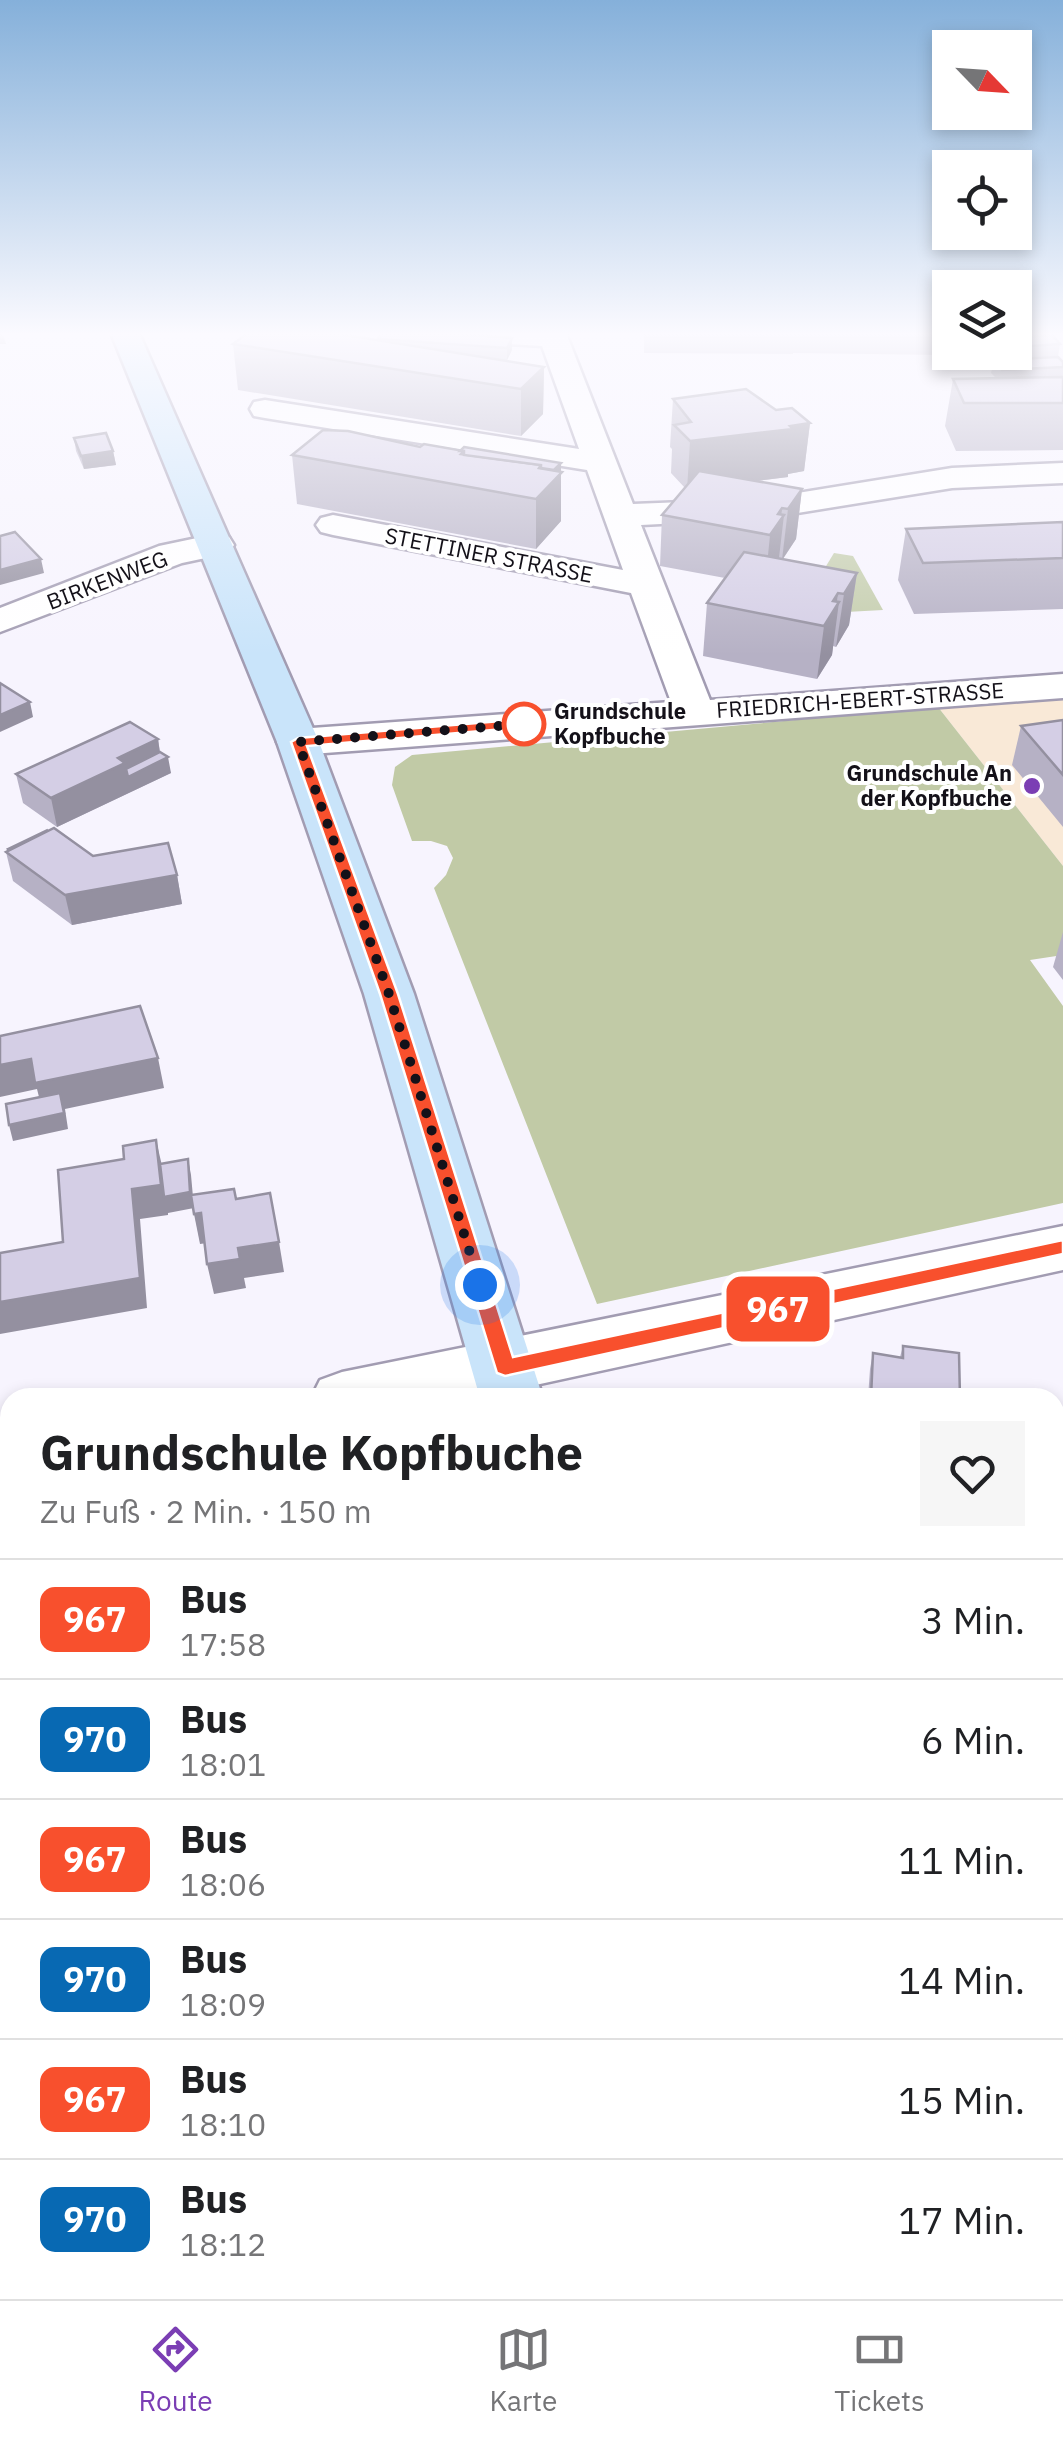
<!DOCTYPE html>
<html lang="de">
<head>
<meta charset="utf-8">
<style>
  :root { --surface:#fff; --page:#f6f6f6; --text:#202124; --muted:#757577; --line:#e0e0e0; --accent:#7b3eb4 }
  body { margin:0; font-family:"IBM Plex Sans",sans-serif; background:var(--page); color:var(--text); height:100vh; display:flex; flex-direction:column; font-size:38px; white-space:nowrap }
  * { box-sizing:border-box; margin:0 }
  p { font-size:32px; color:var(--muted) }
  .icon { flex:none; width:55px; height:55px; fill:none; stroke:currentColor; stroke-width:2; stroke-linecap:round; stroke-linejoin:round }
  .map { position:relative; flex:1; overflow:hidden }
  .sheet { position:absolute; left:0px; top:1388px; width:1065px; height:912px; display:flex; flex-direction:column; background:var(--surface); border-radius:30px 30px 0 0; box-shadow:0 5px 15px #0003 }
  .sheet>* { flex:none }
  .badge { padding:0 20px; border-radius:15px; font-size:35px; line-height:65px }
  .needle { width:65px; rotate:115deg }
  .tools { position:absolute; left:932px; top:30px; display:grid; gap:20px }
  .tools a { display:grid; place-items:center; width:100px; height:100px; border-radius:0px; background:var(--surface); box-shadow:0 5px 15px #0003; font-size:50px }
  .you { position:absolute; width:50px; height:50px; margin:-25px; border:8px solid #fff; border-radius:50%; background:#1a73e8; box-shadow:0 0 0 15px #1a73e833 }
  .map>.badge { position:absolute; translate:-50% -50%; box-shadow:0 0 0 5px #fff }
  .round { display:grid; place-items:center; flex:none; width:105px; height:105px; border-radius:0px; background:var(--page) }
  .headline { display:flex; align-items:center; justify-content:space-between; height:170px; padding:0 40px }
  h1 { font-size:48px; font-weight:700; line-height:75px }
  ul { padding:0; list-style:none }
  li { display:flex; align-items:center; gap:30px; height:120px; padding:0 40px; border-top:2px solid var(--line) }
  li div { flex:1 }
  li b { display:block; font-size:38px }
  li em { font-style:normal }
  li .badge { min-width:110px; font-weight:700; text-align:center }
  .tab-bar { display:flex; justify-content:space-around; align-items:center; height:140px; border-top:2px solid var(--line); background:var(--surface); font-size:28px; color:var(--muted) }
  .tab-bar a { display:grid; justify-items:center; gap:5px }
  .tab-bar .current { color:var(--accent) }
  .map>svg:first-child { display:block }
  .education { fill:#f9e9d7 }
  .green { fill:#c4cdac }
  .forest { fill:#c1caa6 }
  .lines { fill:none; stroke-linecap:round; stroke-linejoin:round }
  .street-casing { stroke:#a29cb2; stroke-width:5 }
  .secondary-casing { stroke:#a29cb2; stroke-width:5 }
  .street { fill:#fff; fill-rule:evenodd }
  .secondary { fill:#c9e4fa; fill-rule:evenodd }
  .wall { fill:#b6b1c5 }
  .shaded-wall { fill:#9490a0 }
  .building { fill:#d4cee5; stroke:#9490a0; stroke-width:2.5 }
  .line { fill:#f8502d; stroke:#fff; stroke-width:2.5 }
  .walk { stroke:#141119; stroke-width:10; stroke-dasharray:0 18 }
  .stop-dot { fill:#fff; stroke:#f8502d; stroke-width:5 }
  .poi-dot { fill:#7b3eb4; stroke:#fff; stroke-width:4 }
  .labels { text-anchor:middle; stroke-width:8; stroke-linejoin:round; paint-order:stroke }
  .far-street-label { font-size:22px; fill:#141119; stroke:#fff }
  .far-stop-label { font-size:22px; font-weight:bold; fill:#141119; stroke:#fff; text-anchor:start }
  .far-poi-label { font-size:22px; font-weight:bold; fill:#141119; stroke:#fff; text-anchor:end }
</style>
</head>
<body>
<div class="map">
<svg width="1063" height="2299" viewBox="0 0 1063 2299">
  <rect width="100%" height="100%" fill="#f7f4fe"/>
  <path class="education" d="M 1063,698 L 1063,866 L 938,707 Z"/>
  <path class="green" d="M 834,553 L 853,556 L 883,610 L 846,612 L 809,594 Z"/>
  <path class="forest" d="M 938,707 L 1063,866 L 1063,955 L 1030,960 L 1063,1006 L 1063,1203 L 597,1304 L 434,888 L 446,875 L 453,858 L 447,846 L 431,841 L 412,841 L 392,785 L 395,767 L 412,755 Z"/>
  <g class="lines">
    <defs>
      <g id="street">
        <path d="M 463,333 L 566,333 L 633,504 L 760,499 L 952,468 L 1063,463 L 1063,483 L 952,488 L 760,519 L 641,525 L 710,700 L 1063,674 L 1063,698 L 298,755 L 283,751 L 277,742 L 283,733 L 298,729 L 671,702 L 631,593 L 333,535 L 321,532 L 316,525 L 321,518 L 333,515 L 623,570 L 587,470 L 265,418 L 254,416 L 250,409 L 254,402 L 265,400 L 579,449 L 542,346 L 477,342 Z"/>
        <path d="M 216,534 L 229,537 L 234,545 L 229,553 L 182,563 L 0,632 L 0,608 L 159,546 Z"/>
        <path d="M 1063,1226 L 1063,1270 L 476,1398 L 311,1398 L 320,1380 L 342,1372 Z"/>
        <path d="M 10,1427 L 10,1481 L 0,1483 L 0,1429 Z"/>
      </g>
      <g id="secondary">
        <path d="M 111,333 L 139,333 L 319,742 L 414,994 L 543,1398 L 480,1398 L 364,994 L 277,742 Z"/>
        <path d="M 663,2290 L 755,2290 L 757,2299 L 665,2299 Z"/>
      </g>
    </defs>
    <use href="#street" class="street-casing"/>
    <use href="#secondary" class="secondary-casing"/>
    <use href="#street" class="street"/>
    <use href="#secondary" class="secondary"/>
  </g>
  <g class="wall">
    <path d="M 644,333 L 946,333 L 942,355 L 793,353 L 793,354 L 644,353 Z"/>
    <path d="M 1015,337 L 1060,344 L 1058,357 L 982,360 L 975,352 L 1015,352 Z"/>
    <path d="M 512,338 L 512,350 L 507,360 L 497,360 L 544,367 L 543,414 L 521,436 L 238,390 L 233,344 L 378,341 L 378,339 Z"/>
    <path d="M 994,360 L 1063,362 L 1063,450 L 956,451 L 945,426 L 953,379 L 996,378 L 991,373 Z"/>
    <path d="M 673,399 L 776,410 L 810,423 L 804,471 L 788,474 L 788,477 L 756,481 L 802,489 L 796,539 L 783,559 L 857,573 L 849,625 L 836,647 L 833,646 L 832,655 L 817,679 L 703,656 L 707,603 L 725,578 L 660,566 L 662,515 L 685,488 L 671,473 L 672,449 L 670,447 Z"/>
    <path d="M 74,438 L 113,451 L 116,465 L 84,469 L 76,451 Z"/>
    <path d="M 420,447 L 561,463 L 561,521 L 536,549 L 297,504 L 292,455 Z"/>
    <path d="M 1063,522 L 1063,609 L 914,614 L 898,580 L 906,529 Z"/>
    <path d="M 1063,720 L 1063,827 L 1012,765 L 1021,726 Z"/>
    <path d="M 158,739 L 160,752 L 171,773 L 57,827 L 23,803 L 16,774 Z"/>
    <path d="M 6,852 L 93,856 L 177,875 L 182,904 L 72,925 L 13,881 Z"/>
    <path d="M 1063,932 L 1063,980 L 1053,967 Z"/>
    <path d="M 903,1346 L 960,1398 L 868,1398 L 870,1369 L 873,1353 L 900,1357 Z"/>
    <path d="M 1055,1500 L 1063,1501 L 1063,1611 L 1055,1609 Z"/>
    <path d="M 1055,1945 L 1063,1946 L 1063,2084 L 1055,2083 Z"/>
  </g>
  <g class="shaded-wall">
    <path d="M 0,333 L 3,333 L 6,344 L 0,344 Z"/>
    <path d="M 512,338 L 512,350 L 507,360 L 507,348 Z"/>
    <path d="M 544,367 L 543,414 L 521,436 L 521,389 Z"/>
    <path d="M 810,423 L 804,471 L 788,474 L 788,477 L 687,490 L 690,441 Z"/>
    <path d="M 113,451 L 116,465 L 84,469 L 81,456 Z"/>
    <path d="M 561,463 L 561,521 L 536,549 L 536,499 L 539,468 L 541,465 L 549,476 Z"/>
    <path d="M 802,489 L 796,539 L 782,560 L 788,509 Z"/>
    <path d="M 782,508 L 781,519 L 784,515 L 778,566 L 765,586 L 770,535 L 778,514 Z"/>
    <path d="M 41,559 L 44,573 L 0,585 L 0,570 Z"/>
    <path d="M 857,573 L 849,625 L 836,647 L 844,594 Z"/>
    <path d="M 838,593 L 836,608 L 839,602 L 832,655 L 817,679 L 824,626 L 833,601 Z"/>
    <path d="M 30,702 L 33,717 L 0,732 L 0,715 Z"/>
    <path d="M 158,739 L 161,761 L 168,757 L 171,773 L 57,827 L 51,798 L 118,758 Z"/>
    <path d="M 177,875 L 182,904 L 72,925 L 65,895 Z"/>
    <path d="M 158,1058 L 164,1088 L 65,1109 L 68,1129 L 13,1141 L 9,1125 L 43,1113 L 37,1089 L 0,1097 L 0,1065 L 31,1059 Z"/>
    <path d="M 156,1140 L 163,1170 L 188,1159 L 191,1175 L 194,1208 L 168,1213 L 168,1215 L 140,1219 L 147,1308 L 0,1334 L 0,1302 L 132,1189 Z"/>
    <path d="M 201,1213 L 207,1243 L 200,1244 L 194,1214 Z"/>
    <path d="M 279,1242 L 284,1272 L 244,1278 L 246,1288 L 214,1294 L 207,1264 L 238,1248 Z"/>
    <path d="M 10,1660 L 10,1690 L 0,1692 L 0,1662 Z"/>
    <path d="M 10,2122 L 10,2134 L 0,2136 L 0,2124 Z"/>
    <path d="M 317,2290 L 322,2290 L 323,2299 L 318,2299 Z"/>
  </g>
  <g class="building">
    <path d="M 248,333 L 333,333 L 544,367 L 521,389 L 233,344 Z"/>
    <path d="M 382,333 L 450,333 L 512,338 L 507,348 L 378,339 Z"/>
    <path d="M 1052,335 L 1060,344 L 1015,347 L 1015,337 Z"/>
    <path d="M 1058,357 L 1063,362 L 1063,367 L 1002,370 L 994,360 Z"/>
    <path d="M 1063,377 L 1063,403 L 964,403 L 953,379 Z"/>
    <path d="M 746,389 L 776,410 L 792,408 L 810,423 L 790,426 L 793,429 L 690,441 L 674,425 L 691,422 L 673,399 Z"/>
    <path d="M 323,430 L 348,431 L 420,447 L 424,444 L 464,451 L 461,454 L 541,465 L 539,468 L 562,472 L 536,499 L 292,455 Z"/>
    <path d="M 106,433 L 113,451 L 81,456 L 74,438 Z"/>
    <path d="M 464,447 L 561,463 L 554,470 L 541,468 L 541,465 L 464,455 L 464,451 L 460,451 Z"/>
    <path d="M 699,471 L 802,489 L 788,509 L 782,508 L 778,514 L 784,515 L 770,535 L 662,515 Z"/>
    <path d="M 1063,522 L 1063,558 L 923,563 L 906,529 Z"/>
    <path d="M 15,532 L 41,559 L 0,570 L 0,536 Z"/>
    <path d="M 744,552 L 857,573 L 844,594 L 838,593 L 833,601 L 839,602 L 824,626 L 707,603 Z"/>
    <path d="M 0,683 L 30,702 L 0,715 Z"/>
    <path d="M 1063,720 L 1063,775 L 1021,726 Z"/>
    <path d="M 130,722 L 158,739 L 118,758 L 125,763 L 51,798 L 16,774 Z"/>
    <path d="M 160,752 L 168,757 L 128,777 L 126,769 Z"/>
    <path d="M 54,828 L 93,856 L 168,843 L 177,875 L 65,895 L 6,852 Z"/>
    <path d="M 48,830 L 9,850 L 8,849 Z"/>
    <path d="M 140,1006 L 158,1058 L 35,1083 L 31,1059 L 0,1065 L 0,1036 Z"/>
    <path d="M 60,1093 L 64,1113 L 9,1125 L 6,1104 Z"/>
    <path d="M 156,1140 L 161,1185 L 132,1189 L 140,1278 L 0,1302 L 0,1253 L 63,1242 L 58,1170 L 124,1159 L 123,1146 Z"/>
    <path d="M 188,1159 L 190,1192 L 164,1197 L 160,1164 Z"/>
    <path d="M 234,1189 L 236,1199 L 270,1193 L 279,1242 L 238,1248 L 240,1259 L 207,1264 L 201,1213 L 194,1214 L 191,1195 Z"/>
    <path d="M 903,1346 L 959,1353 L 960,1398 L 928,1398 L 902,1394 L 902,1398 L 871,1398 L 873,1353 L 903,1358 Z"/>
    <path d="M 1055,1500 L 1063,1501 L 1063,1581 L 1055,1580 Z"/>
    <path d="M 10,1548 L 10,1660 L 0,1662 L 0,1550 Z"/>
    <path d="M 1055,1945 L 1063,1946 L 1063,2060 L 1055,2059 Z"/>
    <path d="M 10,2034 L 10,2122 L 0,2124 L 0,2036 Z"/>
    <path d="M 130,2290 L 317,2290 L 318,2299 L 130,2299 Z"/>
  </g>
  <linearGradient id="sky" x2="0" y2="1"><stop stop-color="#85b0da"/><stop offset="0.51" stop-color="#fbfaff"/><stop offset="1" stop-color="#fbfaff" stop-opacity="0"/></linearGradient>
  <rect width="1063" height="655" fill="url(#sky)"/>
  <path class="line" d="M 524,719 L 531,724 L 529,727 L 307,746 L 398,994 L 513,1357 L 1063,1240 L 1063,1254 L 505,1376 L 497,1373 L 380,994 L 291,742 L 298,738 Z"/>
  <g class="lines">
    <path class="walk" d="M 480,1285 L 389,994 L 298,742 L 524,724"/>
  </g>
  <circle class="stop-dot" cx="524" cy="724" r="20"/>
  <circle class="poi-dot" cx="1032" cy="786" r="10"/>
  <g class="labels">
    <g class="far-street-label">
      <text transform="translate(489 555) rotate(11)" y="8">STETTINER STRASSE</text>
      <text transform="translate(107 580) rotate(-21)" y="8">BIRKENWEG</text>
      <text transform="translate(860 700) rotate(-4)" y="8">FRIEDRICH-EBERT-STRASSE</text>
    </g>
    <g class="far-stop-label">
      <text x="554" y="719">Grundschule<tspan x="554" dy="25">Kopfbuche</tspan></text>
    </g>
    <g class="far-poi-label">
      <text x="1012" y="781">Grundschule An<tspan x="1012" dy="25">der Kopfbuche</tspan></text>
    </g>
  </g>
</svg>
<div class="tools">
<a><svg class="needle" viewBox="-14 -14 28 28"><path d="M0-13l5 13h-10z" fill="#e53935"/><path d="M0 13l5-13h-10z" fill="#757577"/></svg></a>
<a><svg class="icon" aria-label="locate" viewBox="0 0 24 24"><circle cx="12" cy="12" r="6"/><path d="M12 2v4M12 18v4M2 12h4M18 12h4"/></svg></a>
<a><svg class="icon" aria-label="layers" viewBox="0 0 24 24"><path d="M12 4l9 5-9 5-9-5zM3 14l9 5 9-5"/></svg></a>
</div>
<div class="you" style="left:480px;top:1285px"></div>
<b class="badge" style="left:778px;top:1309px;background:#f8502d;color:#fff">967</b>
<section class="sheet">
<div class="headline"><div><h1>Grundschule Kopfbuche</h1><p>Zu Fuß · 2 Min. · 150 m</p></div><a class="round"><svg class="icon" aria-label="heart" viewBox="0 0 24 24"><path d="M12 20l-8-8c-3-5 5-10 8-4 3-6 11-1 8 4z"/></svg></a></div>
<ul>
<li><span class="badge" style="background:#f8502d;color:#fff">967</span><div><b>Bus</b><p>17:58</p></div><em>3 Min.</em></li>
<li><span class="badge" style="background:#0869b3;color:#fff">970</span><div><b>Bus</b><p>18:01</p></div><em>6 Min.</em></li>
<li><span class="badge" style="background:#f8502d;color:#fff">967</span><div><b>Bus</b><p>18:06</p></div><em>11 Min.</em></li>
<li><span class="badge" style="background:#0869b3;color:#fff">970</span><div><b>Bus</b><p>18:09</p></div><em>14 Min.</em></li>
<li><span class="badge" style="background:#f8502d;color:#fff">967</span><div><b>Bus</b><p>18:10</p></div><em>15 Min.</em></li>
<li><span class="badge" style="background:#0869b3;color:#fff">970</span><div><b>Bus</b><p>18:12</p></div><em>17 Min.</em></li>
</ul>
</section>
</div>
<nav class="tab-bar">
<a class="current"><svg class="icon" aria-label="directions" viewBox="0 0 24 24"><path d="M12 3l9 9-9 9-9-9zM9 14v-3h6M13 9l2 2-2 2"/></svg>Route</a>
<a><svg class="icon" aria-label="map" viewBox="0 0 24 24"><path d="M3 6l6-2 6 2 6-2v14l-6 2-6-2-6 2zM9 4v14M15 6v14"/></svg>Karte</a>
<a><svg class="icon" aria-label="tickets" viewBox="0 0 24 24"><path d="M3 7h18v10H3zM15 7v10"/></svg>Tickets</a>
</nav>
</body>
</html>
